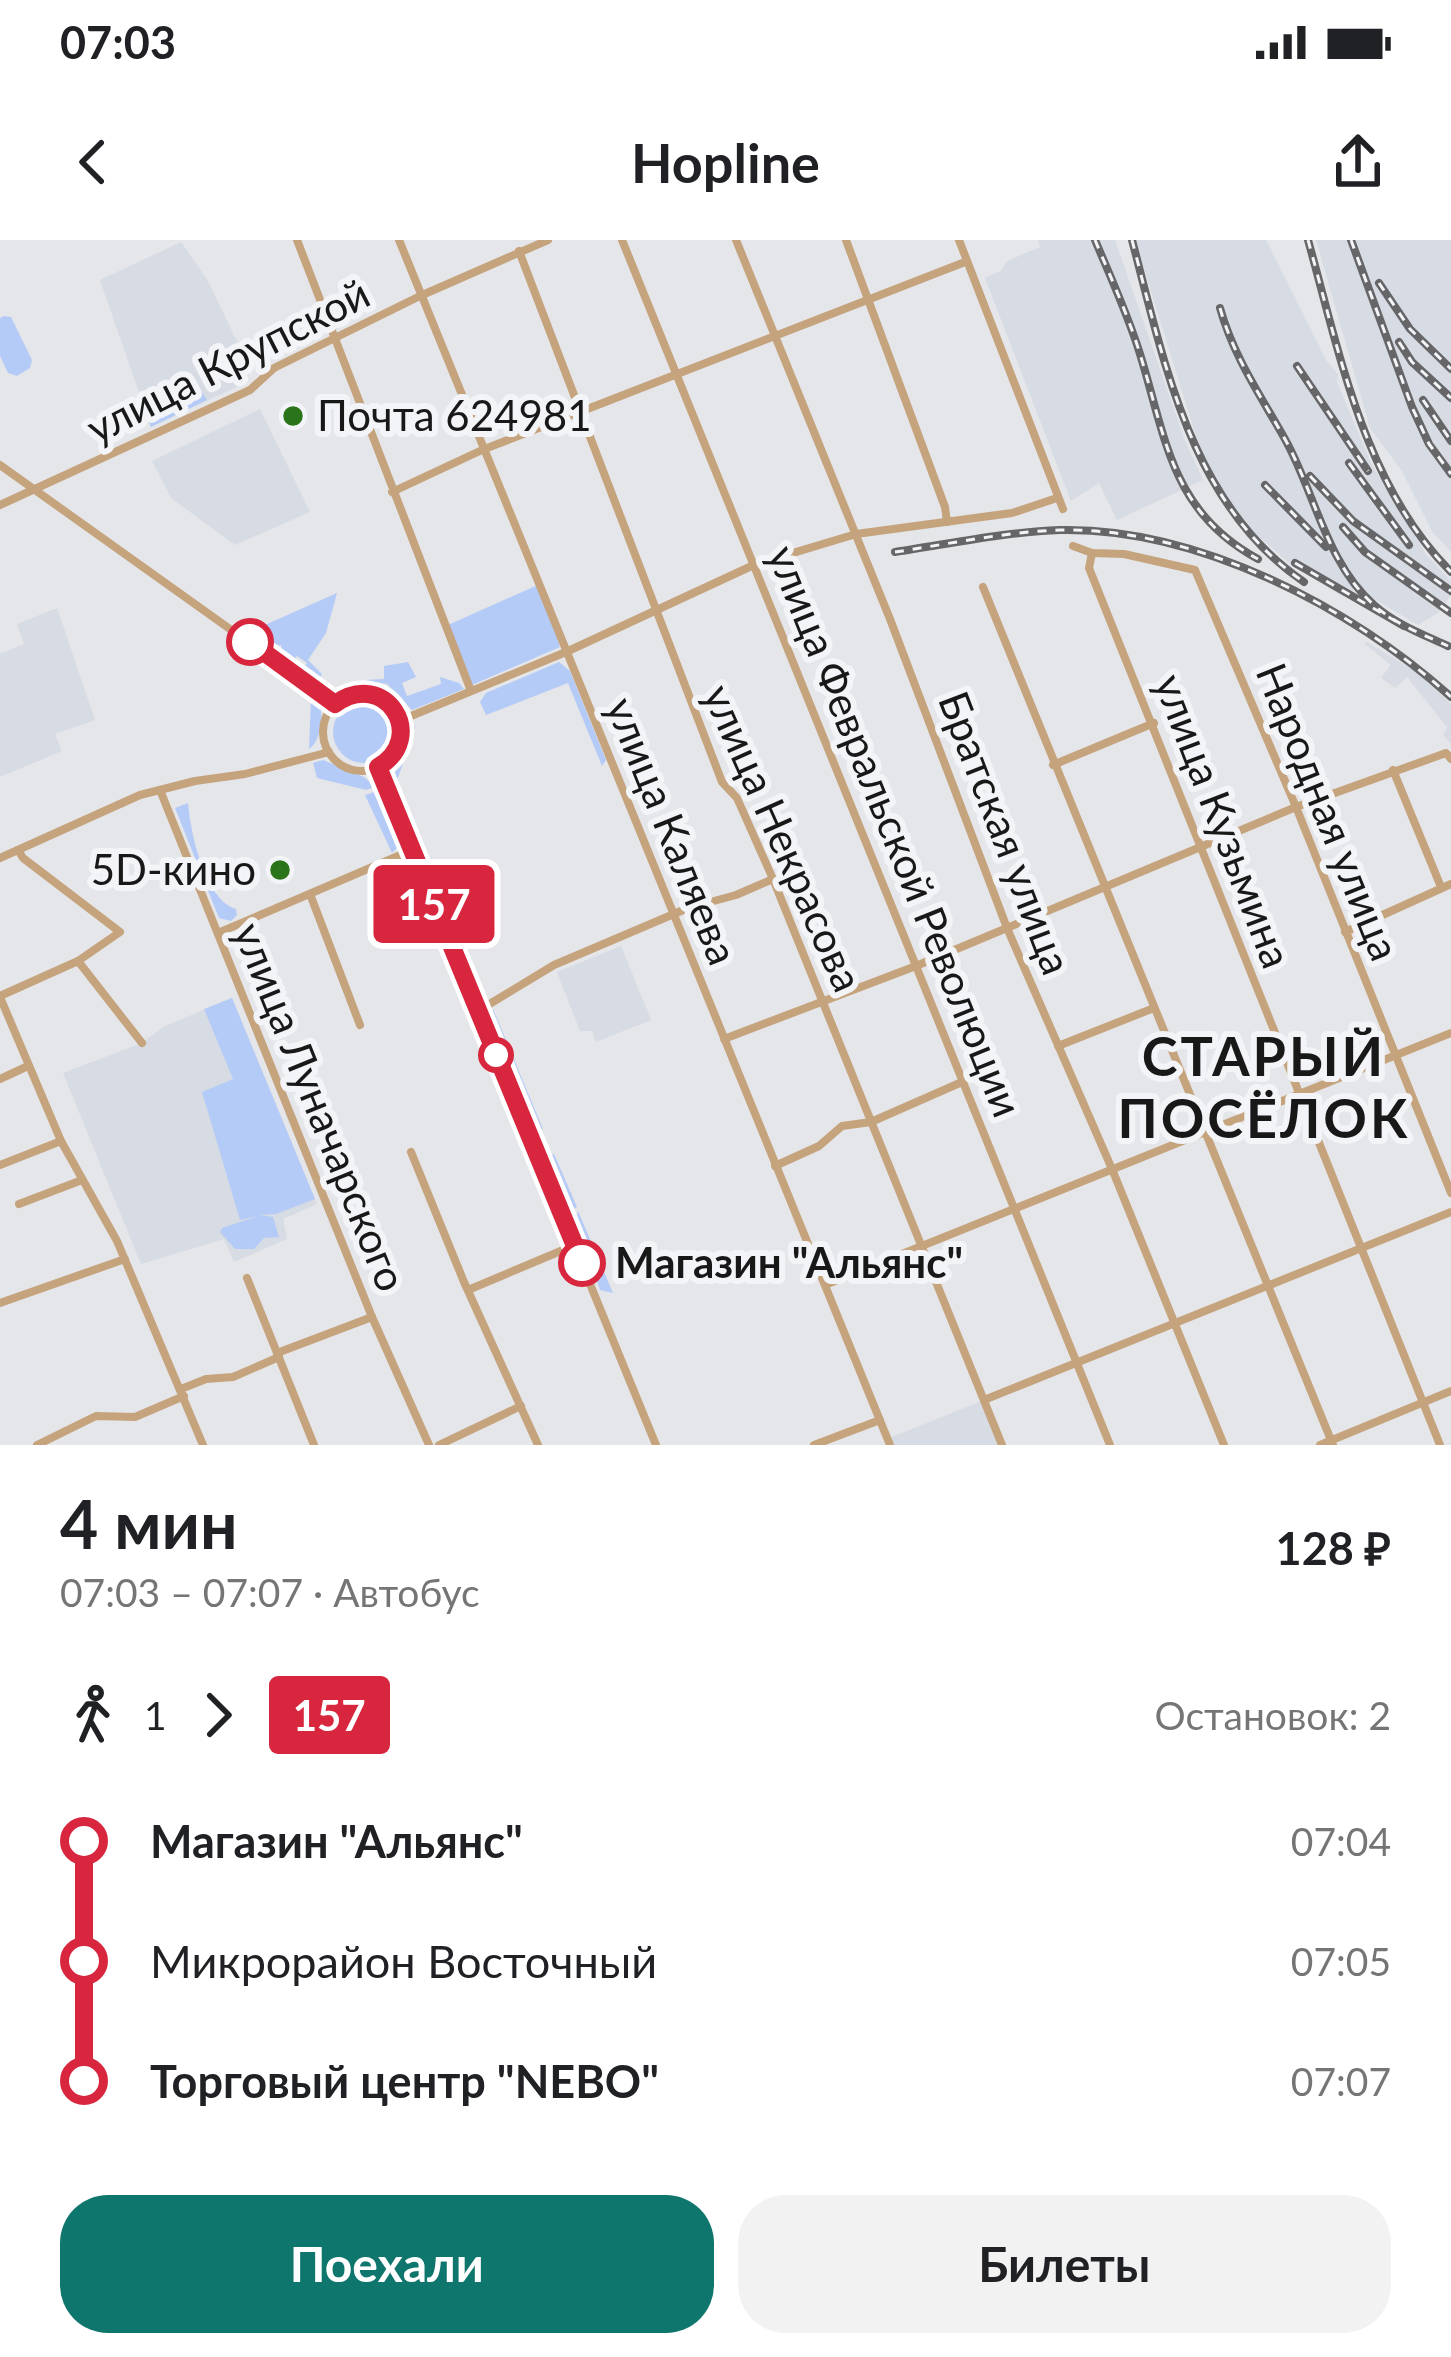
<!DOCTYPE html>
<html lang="ru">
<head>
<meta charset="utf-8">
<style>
  :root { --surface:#fff; --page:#f2f2f2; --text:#202124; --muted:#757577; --accent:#0f766e }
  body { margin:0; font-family:Lato,sans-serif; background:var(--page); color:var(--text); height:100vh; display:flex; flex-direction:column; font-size:45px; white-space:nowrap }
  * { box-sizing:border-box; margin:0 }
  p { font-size:39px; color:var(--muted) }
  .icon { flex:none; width:66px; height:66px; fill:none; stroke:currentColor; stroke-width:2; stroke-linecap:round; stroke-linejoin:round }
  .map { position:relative; height:1205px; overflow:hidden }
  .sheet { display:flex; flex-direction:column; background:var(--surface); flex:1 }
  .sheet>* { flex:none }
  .badge { padding:0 24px; border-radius:9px; font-size:42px; line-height:78px }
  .map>.badge { position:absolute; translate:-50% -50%; box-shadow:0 0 0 6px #fff }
  .legs { display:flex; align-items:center; gap:18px; height:132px; padding:0 60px; font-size:39px }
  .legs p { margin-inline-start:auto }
  .overview { display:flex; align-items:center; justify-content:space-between; height:204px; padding:0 60px }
  h1 { font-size:66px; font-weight:700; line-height:90px }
  .primary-button { display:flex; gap:24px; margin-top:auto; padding:24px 60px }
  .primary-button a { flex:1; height:138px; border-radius:48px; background:var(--accent); color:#fff; font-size:48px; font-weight:700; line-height:138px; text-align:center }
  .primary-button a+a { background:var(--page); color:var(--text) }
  ul { padding:0 60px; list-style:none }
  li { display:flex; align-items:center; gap:42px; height:120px; font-size:45px }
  li i { display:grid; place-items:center; width:18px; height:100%; margin:0 15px; background:currentColor }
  li i::after { content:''; width:30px; height:30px; margin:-15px; border:9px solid; border-radius:50%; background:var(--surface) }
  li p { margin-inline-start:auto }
  li:first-child i { background:linear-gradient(#0000 50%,currentColor 0) }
  li:last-child i { background:linear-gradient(currentColor 50%,#0000 0) }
  .status { display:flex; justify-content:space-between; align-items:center; height:84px; padding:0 60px; background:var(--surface); direction:ltr }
  .status svg { height:33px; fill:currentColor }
  header { display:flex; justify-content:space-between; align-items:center; height:156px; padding:0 60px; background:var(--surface); font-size:54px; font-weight:700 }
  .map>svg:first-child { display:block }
  .built { fill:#d6dbe4 }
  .green { fill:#b5cbf7 }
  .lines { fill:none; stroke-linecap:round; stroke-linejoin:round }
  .minor { stroke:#c5a37d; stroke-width:8 }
  .rail-casing { stroke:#666668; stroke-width:8 }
  .rail { stroke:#f2f4f7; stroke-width:3; stroke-dasharray:9; stroke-linecap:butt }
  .line-1-casing { stroke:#fff; stroke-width:27 }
  .line-1 { stroke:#d7263d; stroke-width:18 }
  .poi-dot { fill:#2a7419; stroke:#f2f4f7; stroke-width:4.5 }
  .stop-1-dot { fill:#fff; stroke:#d7263d; stroke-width:6 }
  .labels { text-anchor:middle; stroke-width:12; stroke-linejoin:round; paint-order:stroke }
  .street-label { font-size:42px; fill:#181819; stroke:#f2f4f7 }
  .poi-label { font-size:42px; fill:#181819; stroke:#f2f4f7; text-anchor:start }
  .stop-label { font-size:42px; font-weight:bold; fill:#181819; stroke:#f2f4f7; text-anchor:start }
  .district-label { font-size:54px; font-weight:bold; letter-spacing:3px; fill:#181819; stroke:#f2f4f7 }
</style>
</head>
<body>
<div class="status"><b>07:03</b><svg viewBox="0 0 49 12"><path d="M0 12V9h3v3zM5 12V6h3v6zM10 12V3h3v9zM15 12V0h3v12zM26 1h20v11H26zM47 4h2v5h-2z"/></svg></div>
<header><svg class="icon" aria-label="back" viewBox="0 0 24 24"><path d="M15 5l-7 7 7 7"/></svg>Hopline<svg class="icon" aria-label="share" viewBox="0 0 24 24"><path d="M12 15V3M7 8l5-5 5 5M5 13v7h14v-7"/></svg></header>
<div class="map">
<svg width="1451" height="1205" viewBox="0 0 1451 1205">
  <rect width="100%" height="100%" fill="#e5e6e9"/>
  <g class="built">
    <path d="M 1038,0 L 1115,0 L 1185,201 L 1203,240 L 1117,280 L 1099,243 L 1071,261 L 985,38 L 1002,30 L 1007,21 L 1040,7 Z"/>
    <path d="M 1135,0 L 1266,0 L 1326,120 L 1338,134 L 1337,142 L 1371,223 L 1426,314 L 1451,341 L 1451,355 L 1438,373 L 1418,385 L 1356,348 L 1343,357 L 1289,323 L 1248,287 L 1205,225 Z"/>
    <path d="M 1316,0 L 1451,0 L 1451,312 L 1432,291 L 1402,231 L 1370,188 Z"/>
    <path d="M 181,2 L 208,41 L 251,131 L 245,143 L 151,187 L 100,40 Z"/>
    <path d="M 260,169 L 310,272 L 235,305 L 171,258 L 152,221 Z"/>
    <path d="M 57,368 L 95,480 L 55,494 L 62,511 L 0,537 L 0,414 L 24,404 L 17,384 Z"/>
    <path d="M 1367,402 L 1421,435 L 1451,464 L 1451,504 L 1443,495 L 1447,487 L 1407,437 L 1395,448 L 1381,438 L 1391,425 L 1364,403 Z"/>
    <path d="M 621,706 L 651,780 L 596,802 L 592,791 L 580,791 L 557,732 Z"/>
    <path d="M 232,758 L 317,964 L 283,979 L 287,999 L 234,1022 L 224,999 L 141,1024 L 63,833 L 142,803 L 163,787 Z"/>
    <path d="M 984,1160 L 1002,1205 L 890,1205 L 887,1199 Z"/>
  </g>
  <g class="green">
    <path d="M 4,76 L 11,77 L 32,120 L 30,128 L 17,136 L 8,133 L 0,116 L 0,78 Z"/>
    <path d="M 198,146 L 207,160 L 151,187 L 144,166 Z"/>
    <path d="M 540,344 L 560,407 L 472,445 L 448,385 Z"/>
    <path d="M 337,353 L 326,393 L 308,420 L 322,434 L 319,439 L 303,429 L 307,423 L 297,416 L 292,422 L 283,417 L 281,405 L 269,407 L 256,397 L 258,388 Z"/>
    <path d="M 408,422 L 416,437 L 402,443 L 407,456 L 441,444 L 440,437 L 459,443 L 464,449 L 412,470 L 387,444 L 364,440 L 384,439 L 384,426 Z"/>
    <path d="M 559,422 L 570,431 L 606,520 L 602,526 L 568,443 L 486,475 L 480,462 L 486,453 Z"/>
    <path d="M 316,454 C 325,470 323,499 309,509 L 311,459 Z"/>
    <circle cx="364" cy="492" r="31"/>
    <path d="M 411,484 L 415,487 L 397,541 L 460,687 L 455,689 L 391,539 Z"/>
    <path d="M 323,520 L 364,537 L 375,547 L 366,550 L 317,538 L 313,523 Z"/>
    <path d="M 378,551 L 400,605 L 392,613 L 365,555 Z"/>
    <path d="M 188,563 C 191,597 206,660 236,669 L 237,675 L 231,681 L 219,678 L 175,568 Z"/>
    <path d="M 402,620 L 410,625 L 424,661 L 411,666 L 392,623 Z"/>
    <path d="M 232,758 L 315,959 L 276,974 L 260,975 L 273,977 L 279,997 L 264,998 L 254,1009 L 235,1009 L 220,992 L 222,988 L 258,976 L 240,980 L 202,852 L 233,839 L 204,769 Z"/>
    <path d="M 493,769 L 543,889 L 537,890 L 530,882 L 488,776 Z"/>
    <path d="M 554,914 L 577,967 L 571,970 L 566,968 L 546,918 Z"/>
    <path d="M 578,971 L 613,1053 L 600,1050 L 586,1006 L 574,987 Z"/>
  </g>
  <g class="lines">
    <g class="minor">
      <path d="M 297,0 L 471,451"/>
      <path d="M 399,0 L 890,1205"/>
      <path d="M 622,0 L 1110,1205"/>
      <path d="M 736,0 L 890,379 L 1007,688 L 1112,929 L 1224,1205"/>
      <path d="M 846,0 L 945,267 L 947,282"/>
      <path d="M 959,0 L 1063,269"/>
      <path d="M 519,11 L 722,542 L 737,558 L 773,639 L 1002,1205"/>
      <path d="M 0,225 L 335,464"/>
      <path d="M 392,252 L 482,210 L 965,22"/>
      <path d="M 0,265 L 250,150 L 274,128 L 420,56 L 548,0"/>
      <path d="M 1073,306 L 1092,313 L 1124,314 L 1195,330 L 1296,567 L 1451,953"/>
      <path d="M 1092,313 L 1089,328 L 1440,1205"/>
      <path d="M 983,347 L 1333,1205"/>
      <circle cx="362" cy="492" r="39"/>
      <path d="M 399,481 L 566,412 L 756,324 L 856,294 L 1012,273 L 1057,258"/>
      <path d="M 1053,525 L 1154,483"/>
      <path d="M 378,527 L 656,1205"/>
      <path d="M 1393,530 L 1441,647"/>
      <path d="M 160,550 L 372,1077 L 429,1205"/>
      <path d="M 18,610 L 23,618 L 120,692 L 78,721"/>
      <path d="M 0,618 L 140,555 L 195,541 L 245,534 L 329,512"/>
      <path d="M 310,654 L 360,785"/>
      <path d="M 1345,692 L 1451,644"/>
      <path d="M 218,693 L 412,610"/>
      <path d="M 0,756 L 78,721 L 142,803"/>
      <path d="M 0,757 L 61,901 L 117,1001 L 203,1205"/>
      <path d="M 478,771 L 554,725 L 688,668 L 736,655 L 773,639"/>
      <path d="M 724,799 L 916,726 L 1296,567 L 1446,513 L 1451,519"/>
      <path d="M 1058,806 L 1154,768"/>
      <path d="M 0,839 L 28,826"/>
      <path d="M 411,912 L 464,1042 L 538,1205"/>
      <path d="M 0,925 L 61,901"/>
      <path d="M 775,926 L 819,906 L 842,886 L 871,882 L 962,842"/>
      <path d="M 19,964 L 82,940"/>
      <path d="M 247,1038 L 314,1205"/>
      <path d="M 825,1045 L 1451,793"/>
      <path d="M 468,1050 L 575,1005"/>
      <path d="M 0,1063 L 125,1019"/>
      <path d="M 277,1113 L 372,1077"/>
      <path d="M 181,1149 L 206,1139 L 233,1137 L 279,1117"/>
      <path d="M 984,1160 L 1451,972"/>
      <path d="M 37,1205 L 96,1176 L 135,1177 L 184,1156"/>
      <path d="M 439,1205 L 521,1166"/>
      <path d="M 814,1205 L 880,1180"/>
      <path d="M 1320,1205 L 1451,1151"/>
    </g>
    <defs>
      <g id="rail">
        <path d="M 1095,0 C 1111,38 1128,75 1140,114 C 1166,198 1171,272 1258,319"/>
        <path d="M 1132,0 C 1165,125 1191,265 1304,342"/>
        <path d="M 1308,0 C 1340,114 1364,245 1451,332"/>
        <path d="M 1351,0 L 1412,167 L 1429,204 L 1451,234"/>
        <path d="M 1379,43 L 1410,89 L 1451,129"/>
        <path d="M 1220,68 C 1234,118 1261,156 1286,201 C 1315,254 1327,324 1374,365 C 1395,384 1422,394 1448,406"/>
        <path d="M 1399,102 L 1412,122 L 1451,158"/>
        <path d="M 1297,126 L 1368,231"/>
        <path d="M 1423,160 L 1451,201"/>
        <path d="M 1349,223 L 1409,305"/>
        <path d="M 1310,236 L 1353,281 L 1451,351"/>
        <path d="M 1265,245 L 1326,307"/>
        <path d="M 1343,287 L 1365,312 L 1451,373"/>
        <path d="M 895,312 C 949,304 1004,292 1060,290 C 1196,287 1352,367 1451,457"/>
        <path d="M 1295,323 L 1404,386"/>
      </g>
    </defs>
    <use href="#rail" class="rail-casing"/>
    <use href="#rail" class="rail"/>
  </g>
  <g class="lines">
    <defs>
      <path id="line-1" d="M 250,402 L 335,464 C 385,428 429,497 378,527 L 582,1023"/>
    </defs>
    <use href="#line-1" class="line-1-casing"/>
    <use href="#line-1" class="line-1"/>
  </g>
  <g class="poi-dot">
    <circle cx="293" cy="176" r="12"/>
    <circle cx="280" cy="630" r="12"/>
  </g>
  <g class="stop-1-dot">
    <circle cx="250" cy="402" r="21"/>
    <circle cx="496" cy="815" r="15"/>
    <circle cx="582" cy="1023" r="21"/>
  </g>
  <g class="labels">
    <g class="street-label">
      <text transform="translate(228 121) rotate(-27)" y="15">улица Крупской</text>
      <text transform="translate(1328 572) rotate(68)" y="15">Народная улица</text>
      <text transform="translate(1223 581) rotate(69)" y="15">улица Кузьмина</text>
      <text transform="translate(672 591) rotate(68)" y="15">улица Каляева</text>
      <text transform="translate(895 591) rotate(68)" y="15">улица Февральской Революции</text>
      <text transform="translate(1005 593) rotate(69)" y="15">Братская улица</text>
      <text transform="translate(783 598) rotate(66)" y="15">улица Некрасова</text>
      <text transform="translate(320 867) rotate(68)" y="15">улица Луначарского</text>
    </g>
    <g class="poi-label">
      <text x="317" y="191">Почта 624981</text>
      <text x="256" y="645" text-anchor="end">5D-кино</text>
    </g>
    <g class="stop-label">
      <text x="615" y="1038">Магазин "Альянс"</text>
    </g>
    <g class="district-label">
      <text x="1264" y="836">СТАРЫЙ<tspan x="1264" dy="62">ПОСЁЛОК</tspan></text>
    </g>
  </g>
</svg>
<b class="badge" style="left:434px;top:664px;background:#d7263d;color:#fff">157</b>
</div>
<section class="sheet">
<div class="overview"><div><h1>4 мин</h1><p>07:03 – 07:07 · Автобус</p></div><b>128 ₽</b></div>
<div class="legs"><svg class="icon" aria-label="walk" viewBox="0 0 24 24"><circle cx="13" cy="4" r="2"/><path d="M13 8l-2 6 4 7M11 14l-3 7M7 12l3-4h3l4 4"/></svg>1<svg class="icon" aria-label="forward" viewBox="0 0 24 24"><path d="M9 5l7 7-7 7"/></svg><b class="badge" style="background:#d7263d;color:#fff">157</b><p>Остановок: 2</p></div>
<ul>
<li><i style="color:#d7263d"></i><b>Магазин &quot;Альянс&quot;</b><p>07:04</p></li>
<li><i style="color:#d7263d"></i><span>Микрорайон Восточный</span><p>07:05</p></li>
<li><i style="color:#d7263d"></i><b>Торговый центр &quot;NEBO&quot;</b><p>07:07</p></li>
</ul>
<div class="primary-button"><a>Поехали</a><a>Билеты</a></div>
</section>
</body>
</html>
